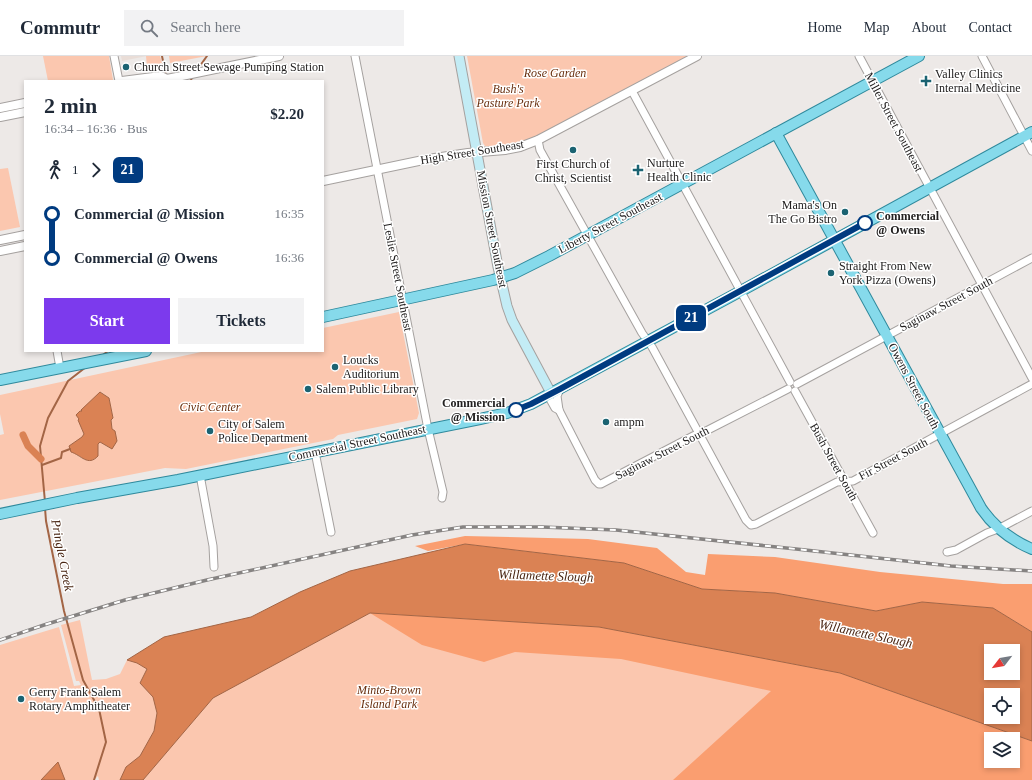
<!DOCTYPE html>
<html lang="en">
<head>
<meta charset="utf-8">
<style>
  :root { --surface:#fff; --page:#f2f2f3; --text:#1f2937; --muted:#747a83; --line:#e0e1e3; --accent:#7c3aed }
  body { margin:0; font-family:"Times New Roman",serif; background:var(--page); color:var(--text); height:100vh; display:flex; flex-direction:column; font-size:15px; white-space:nowrap }
  * { box-sizing:border-box; margin:0 }
  p { font-size:13px; color:var(--muted) }
  .icon { flex:none; width:22px; height:22px; fill:none; stroke:currentColor; stroke-width:2; stroke-linecap:round; stroke-linejoin:round }
  .map { position:relative; flex:1; overflow:hidden }
  .side { position:absolute; left:24px; top:24px; width:300px; height:272px; display:flex; flex-direction:column; background:var(--surface); border-radius:0px; box-shadow:0 2px 6px #0003 }
  .side>* { flex:none }
  .badge { padding:0 8px; border-radius:6px; font-size:14px; line-height:26px }
  .needle { width:26px; rotate:239deg }
  .fabs { position:absolute; left:984px; top:588px; display:grid; gap:8px }
  .fabs a { display:grid; place-items:center; width:36px; height:36px; border-radius:0px; background:var(--surface); box-shadow:0 2px 6px #0003; font-size:20px }
  .map>.badge { position:absolute; translate:-50% -50%; box-shadow:0 0 0 2px #fff }
  .legs { display:flex; align-items:center; gap:6px; height:44px; padding:0 20px; font-size:13px }
  .legs p { margin-inline-start:auto }
  .overview { display:flex; align-items:center; justify-content:space-between; height:68px; padding:0 20px }
  h1 { font-size:22px; font-weight:800; line-height:30px }
  .primary-button { display:flex; gap:8px; margin-top:auto; padding:8px 20px }
  .primary-button a { flex:1; height:46px; border-radius:0px; background:var(--accent); color:#fff; font-size:16px; font-weight:800; line-height:46px; text-align:center }
  .primary-button a+a { background:var(--page); color:var(--text) }
  ul { padding:0 20px; list-style:none }
  li { display:flex; align-items:center; gap:14px; height:44px; font-size:15px }
  li i { display:grid; place-items:center; width:6px; height:100%; margin:0 5px; background:currentColor }
  li i::after { content:''; width:10px; height:10px; margin:-5px; border:3px solid; border-radius:50%; background:var(--surface) }
  li p { margin-inline-start:auto }
  li:first-child i { background:linear-gradient(#0000 50%,currentColor 0) }
  li:last-child i { background:linear-gradient(currentColor 50%,#0000 0) }
  header { display:flex; align-items:center; gap:24px; box-sizing:border-box; height:56px; padding:0 20px; background:var(--surface); border-bottom:1px solid var(--line) }
  header strong { font-size:19px }
  nav { display:flex; gap:22px; margin-inline-start:auto; font-size:14px }
  .search { width:280px; height:36px; background:var(--page); display:flex; align-items:center; gap:10px; box-sizing:border-box; padding:0 14px; border-radius:0px; color:var(--muted); font-size:15px }
  .map>svg:first-child { display:block }
  .built { fill:#e9ddd7 }
  .green { fill:#fbc7af; fill-rule:evenodd }
  .forest { fill:#fa9e70; fill-rule:evenodd }
  .water { fill:#da8254; stroke:#a36545; fill-rule:evenodd }
  .lines { fill:none; stroke-linecap:round; stroke-linejoin:round }
  .stream { stroke:#a36545; stroke-width:2 }
  .canal { stroke:#da8254; stroke-width:7 }
  .minor-casing { stroke:#a5a19f; stroke-width:9 }
  .tertiary-casing { stroke:#a5a19f; stroke-width:10 }
  .secondary-casing { stroke:#a5a19f; stroke-width:11 }
  .primary-casing { stroke:#2f899c; stroke-width:12 }
  .minor { stroke:#fff; stroke-width:7 }
  .tertiary { stroke:#fff; stroke-width:8 }
  .secondary { stroke:#c3ecf5; stroke-width:9 }
  .primary { stroke:#86daeb; stroke-width:10 }
  .rail-casing { stroke:#868382; stroke-width:3.5 }
  .rail { stroke:#fff; stroke-width:2; stroke-dasharray:6; stroke-linecap:butt }
  .line-1-casing { stroke:#fff; stroke-width:9 }
  .line-1 { stroke:#003b80; stroke-width:6 }
  .poi-dot { fill:#1b6372; stroke:#fff; stroke-width:1.5 }
  .stop-1-dot { fill:#fff; stroke:#003b80; stroke-width:2 }
  .labels { text-anchor:middle; stroke-width:3; stroke-linejoin:round; paint-order:stroke }
  .poi-label { font-size:12px; fill:#232121; stroke:#fff; text-anchor:start }
  .park-label { font-size:12px; font-style:italic; fill:#692f0e; stroke:#fff }
  .street-label { font-size:12px; fill:#232121; stroke:#fff }
  .stop-label { font-size:12px; font-weight:bold; fill:#232121; stroke:#fff; text-anchor:start }
  .water-label { font-size:13px; font-style:italic; fill:#482411; stroke:#fff }
</style>
</head>
<body>
<header>
<strong>Commutr</strong>
<div class="search"><svg class="icon" aria-label="search" viewBox="0 0 24 24"><circle cx="10" cy="10" r="6"/><path d="M15 15l6 6"/></svg>Search here</div>
<nav><a>Home</a><a>Map</a><a>About</a><a>Contact</a></nav>
</header>
<div class="map">
<svg width="1032" height="724" viewBox="0 0 1032 724">
  <rect width="100%" height="100%" fill="#ede9e7"/>
  <path class="built" d="M 121,0 L 147,0 L 122,5 Z"/>
  <g class="green">
    <path d="M 43,0 L 109,0 L 113,24 L 112,25 L 48,25 Z"/>
    <path d="M 146,0 L 160,0 L 162,7 L 147,11 Z"/>
    <path d="M 169,0 L 207,0 L 170,7 Z"/>
    <path d="M 467,0 L 690,0 L 536,81 L 510,89 L 487,91 L 485,90 L 483,87 Z"/>
    <path d="M 8,112 L 20,171 L 0,175 L 0,113 Z"/>
    <path d="M 399,256 L 419,357 L 417,363 L 338,379 L 333,383 L 186,413 L 165,412 L 0,444 L 0,379 L 4,378 L 0,358 L 0,339 L 206,295 L 323,295 L 323,272 ZM 101,336 L 109,342 L 113,361 L 111,364 L 112,374 L 114,376 L 111,393 L 100,386 L 98,388 L 98,400 C 88,411 75,399 69,390 L 83,381 L 84,378 L 79,364 L 80,355 L 82,355 Z"/>
    <path d="M 370,557 L 599,571 L 1032,685 L 1032,724 L 143,724 L 213,642 ZM 991,683 L 1013,683 L 1013,705 L 991,705 Z"/>
    <path d="M 80,564 L 92,624 L 106,623 L 120,618 L 127,604 L 137,607 L 147,613 L 140,627 L 153,641 L 157,657 L 154,675 L 140,700 L 126,711 L 120,724 L 99,724 L 98,720 L 94,724 L 65,724 L 58,706 L 41,724 L 0,724 L 0,589 L 59,571 L 74,630 L 81,629 L 79,625 L 76,625 L 61,569 Z"/>
  </g>
  <g class="forest">
    <path d="M 465,480 L 588,483 L 657,492 L 686,516 L 705,519 L 708,498 L 775,501 L 880,516 L 1003,528 L 1032,528 L 1032,576 L 993,552 L 922,546 L 876,555 L 775,537 L 702,533 L 624,507 L 465,488 L 428,495 L 415,490 Z"/>
    <path d="M 370,557 L 599,571 L 840,617 L 1032,685 L 1032,724 L 673,724 L 771,635 L 621,603 L 515,596 L 484,606 L 422,589 ZM 991,683 L 1013,683 L 1013,705 L 991,705 Z"/>
  </g>
  <g class="water">
    <path d="M 100,336 L 109,342 L 113,362 L 111,364 L 112,373 L 115,375 L 117,385 L 112,393 L 100,386 L 98,388 L 98,400 C 88,411 81,399 71,396 L 69,390 L 82,381 L 84,378 L 78,364 L 79,363 L 76,359 L 80,355 L 82,355 L 81,354 Z"/>
    <path d="M 465,488 L 624,507 L 702,533 L 775,537 L 876,555 L 922,546 L 993,552 L 1032,576 L 1032,685 L 840,617 L 599,571 L 370,557 L 213,642 L 143,724 L 120,724 L 126,711 L 140,700 L 154,675 L 157,657 L 153,641 L 140,627 L 147,613 L 137,607 L 127,604 L 164,581 L 251,561 L 300,536 L 350,515 ZM 991,595 L 1013,595 L 1013,617 L 991,617 ZM 991,639 L 1013,639 L 1013,661 L 991,661 Z"/>
    <path d="M 58,706 L 65,724 L 41,724 Z"/>
  </g>
  <g class="lines">
    <g class="stream">
      <path d="M 162,0 L 166,20"/>
      <path d="M 197,14 L 207,0"/>
      <path d="M 190,25 L 193,21"/>
      <path d="M 103,299 L 108,295"/>
      <path d="M 42,409 L 61,402 L 62,396 L 70,393"/>
      <path d="M 45,446 L 40,390 L 48,362 L 68,325 L 86,311"/>
      <path d="M 45,452 L 46,465 L 64,555 L 83,624 L 99,653 L 106,686 L 94,724"/>
    </g>
    <path class="canal" d="M 23,379 L 28,390 L 41,403"/>
    <defs>
      <g id="minor">
        <path d="M 114,0 L 119,25"/>
        <path d="M 355,0 L 428,373 L 443,436 L 442,442"/>
        <path d="M 859,0 L 1032,322"/>
        <path d="M 982,0 L 1032,95"/>
        <path d="M 632,35 L 790,326"/>
        <path d="M 538,84 L 540,94 L 642,277 L 652,291 L 746,464 L 751,469 L 756,468 L 837,426 L 853,425 L 1032,328"/>
        <path d="M 57,295 L 60,312"/>
        <path d="M 797,328 L 1032,202"/>
        <path d="M 560,333 L 557,340 L 559,354 L 595,424 L 599,428 L 601,428 L 693,380 L 706,375 L 788,333"/>
        <path d="M 795,335 L 873,477"/>
        <path d="M 551,337 L 550,343 L 555,352 L 559,354"/>
        <path d="M 315,396 L 331,476"/>
        <path d="M 200,419 L 213,490 L 214,511"/>
        <path d="M 947,496 L 956,494 L 987,477 L 998,473 L 1032,455"/>
      </g>
      <g id="tertiary">
        <path d="M 122,25 L 161,20 L 167,23"/>
        <path d="M 165,25 L 167,23 L 279,0"/>
        <path d="M 0,52 L 25,47"/>
        <path d="M 0,61 L 25,56"/>
        <path d="M 323,125 L 428,103 L 468,97 L 505,94 L 520,91 L 538,84 L 697,0"/>
        <path d="M 0,184 L 25,179"/>
        <path d="M 0,195 L 25,190"/>
      </g>
      <path id="secondary" d="M 459,0 L 498,211 L 507,250 L 512,264 L 551,337"/>
      <g id="primary">
        <path d="M 776,77 L 981,452 C 994,471 1011,484 1032,493"/>
        <path d="M 323,261 L 493,224 L 515,217 L 549,200 L 919,0"/>
        <path d="M 0,324 L 146,295"/>
        <path d="M 0,458 L 77,442 L 178,424 L 480,363 L 507,357 L 531,348 L 741,235 L 1032,76"/>
      </g>
    </defs>
    <use href="#minor" class="minor-casing"/>
    <use href="#tertiary" class="tertiary-casing"/>
    <use href="#secondary" class="secondary-casing"/>
    <use href="#primary" class="primary-casing"/>
    <use href="#minor" class="minor"/>
    <use href="#tertiary" class="tertiary"/>
    <use href="#secondary" class="secondary"/>
    <use href="#primary" class="primary"/>
    <defs>
      <path id="rail" d="M 0,584 L 44,569 L 125,544 L 207,524 L 412,479 L 463,471 L 542,471 L 616,474 L 796,493 L 951,510 L 1032,515"/>
    </defs>
    <use href="#rail" class="rail-casing"/>
    <use href="#rail" class="rail"/>
  </g>
  <g class="lines">
    <defs>
      <path id="line-1" d="M 516,354 L 531,348 L 560,333 L 865,167"/>
    </defs>
    <use href="#line-1" class="line-1-casing"/>
    <use href="#line-1" class="line-1"/>
  </g>
  <g class="poi-dot">
    <circle cx="126" cy="11" r="4"/>
    <path d="M924 19h4v4h4v4h-4v4h-4v-4h-4v-4h4z"/>
    <circle cx="573" cy="94" r="4"/>
    <path d="M636 108h4v4h4v4h-4v4h-4v-4h-4v-4h4z"/>
    <circle cx="845" cy="156" r="4"/>
    <circle cx="831" cy="217" r="4"/>
    <circle cx="335" cy="311" r="4"/>
    <circle cx="308" cy="333" r="4"/>
    <circle cx="606" cy="366" r="4"/>
    <circle cx="210" cy="375" r="4"/>
    <circle cx="21" cy="643" r="4"/>
  </g>
  <g class="stop-1-dot">
    <circle cx="865" cy="167" r="7"/>
    <circle cx="516" cy="354" r="7"/>
  </g>
  <g class="labels">
    <g class="poi-label">
      <text x="134" y="15">Church Street Sewage Pumping Station</text>
      <text x="935" y="22">Valley Clinics<tspan x="935" dy="14">Internal Medicine</tspan></text>
      <text x="647" y="111">Nurture<tspan x="647" dy="14">Health Clinic</tspan></text>
      <text x="573" y="112" text-anchor="middle">First Church of<tspan x="573" dy="14">Christ, Scientist</tspan></text>
      <text x="837" y="153" text-anchor="end">Mama's On<tspan x="837" dy="14">The Go Bistro</tspan></text>
      <text x="839" y="214">Straight From New<tspan x="839" dy="14">York Pizza (Owens)</tspan></text>
      <text x="343" y="308">Loucks<tspan x="343" dy="14">Auditorium</tspan></text>
      <text x="316" y="337">Salem Public Library</text>
      <text x="614" y="370">ampm</text>
      <text x="218" y="372">City of Salem<tspan x="218" dy="14">Police Department</tspan></text>
      <text x="29" y="640">Gerry Frank Salem<tspan x="29" dy="14">Rotary Amphitheater</tspan></text>
    </g>
    <g class="park-label">
      <text x="555" y="21">Rose Garden</text>
      <text x="508" y="37">Bush's<tspan x="508" dy="14">Pasture Park</tspan></text>
      <text x="210" y="355">Civic Center</text>
      <text x="389" y="638">Minto-Brown<tspan x="389" dy="14">Island Park</tspan></text>
    </g>
    <g class="street-label">
      <text transform="translate(894 66) rotate(62)" y="4">Miller Street Southeast</text>
      <text transform="translate(472 96) rotate(-9)" y="4">High Street Southeast</text>
      <text transform="translate(610 167) rotate(-28)" y="4">Liberty Street Southeast</text>
      <text transform="translate(492 173) rotate(79)" y="4">Mission Street Southeast</text>
      <text transform="translate(398 221) rotate(79)" y="4">Leslie Street Southeast</text>
      <text transform="translate(946 248) rotate(-28)" y="4">Saginaw Street South</text>
      <text transform="translate(914 330) rotate(62)" y="4">Owens Street South</text>
      <text transform="translate(357 387) rotate(-12)" y="4">Commercial Street Southeast</text>
      <text transform="translate(662 397) rotate(-27)" y="4">Saginaw Street South</text>
      <text transform="translate(893 403) rotate(-28)" y="4">Fir Street South</text>
      <text transform="translate(834 406) rotate(61)" y="4">Bush Street South</text>
    </g>
    <g class="stop-label">
      <text x="876" y="164">Commercial<tspan x="876" dy="14">@ Owens</tspan></text>
      <text x="505" y="351" text-anchor="end">Commercial<tspan x="505" dy="14">@ Mission</tspan></text>
    </g>
    <g class="water-label">
      <text transform="translate(63 499) rotate(79)" y="5">Pringle Creek</text>
      <text transform="translate(546 519) rotate(2)" y="5">Willamette Slough</text>
      <text transform="translate(866 577) rotate(12)" y="5">Willamette Slough</text>
    </g>
  </g>
</svg>
<div class="fabs">
<a><svg class="needle" viewBox="-14 -14 28 28"><path d="M0-13l5 13h-10z" fill="#e53935"/><path d="M0 13l5-13h-10z" fill="#747a83"/></svg></a>
<a><svg class="icon" aria-label="locate" viewBox="0 0 24 24"><circle cx="12" cy="12" r="6"/><path d="M12 2v4M12 18v4M2 12h4M18 12h4"/></svg></a>
<a><svg class="icon" aria-label="layers" viewBox="0 0 24 24"><path d="M12 4l9 5-9 5-9-5zM3 14l9 5 9-5"/></svg></a>
</div>
<b class="badge" style="left:691px;top:262px;background:#003b80;color:#fff">21</b>
<section class="side">
<div class="overview"><div><h1>2 min</h1><p>16:34 – 16:36 · Bus</p></div><b>$2.20</b></div>
<div class="legs"><svg class="icon" aria-label="walk" viewBox="0 0 24 24"><circle cx="13" cy="4" r="2"/><path d="M13 8l-2 6 4 7M11 14l-3 7M7 12l3-4h3l4 4"/></svg>1<svg class="icon" aria-label="forward" viewBox="0 0 24 24"><path d="M9 5l7 7-7 7"/></svg><b class="badge" style="background:#003b80;color:#fff">21</b></div>
<ul>
<li><i style="color:#003b80"></i><b>Commercial @ Mission</b><p>16:35</p></li>
<li><i style="color:#003b80"></i><b>Commercial @ Owens</b><p>16:36</p></li>
</ul>
<div class="primary-button"><a>Start</a><a>Tickets</a></div>
</section>
</div>
</body>
</html>
